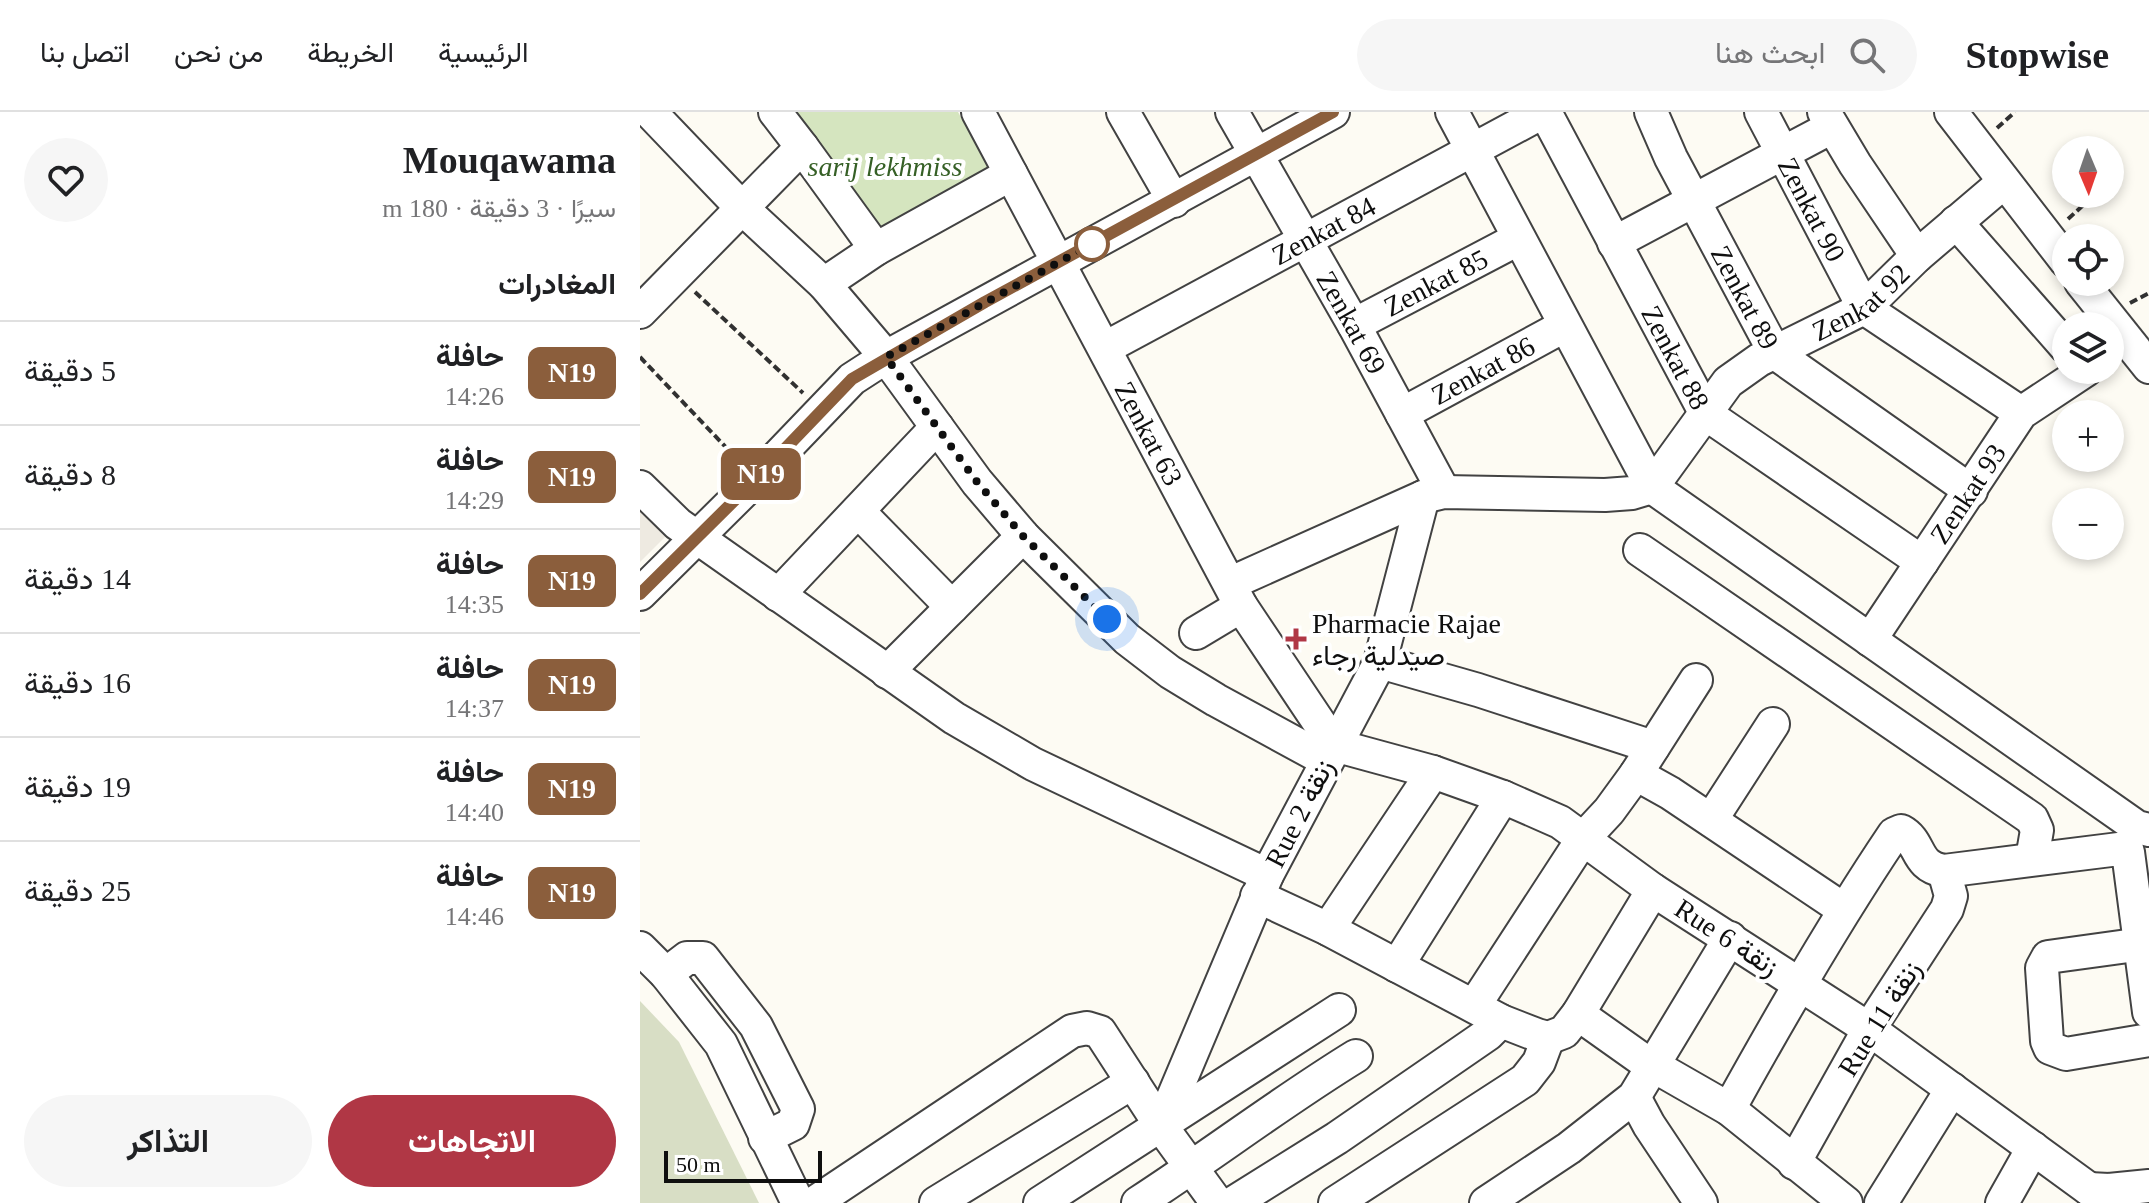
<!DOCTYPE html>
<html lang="ar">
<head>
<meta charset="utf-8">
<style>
  :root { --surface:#fff; --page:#f6f6f6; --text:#202124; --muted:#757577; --line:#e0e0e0; --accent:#b03745 }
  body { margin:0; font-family:"Times New Roman",Vazirmatn,serif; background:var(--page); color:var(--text); direction:rtl; height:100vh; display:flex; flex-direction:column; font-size:30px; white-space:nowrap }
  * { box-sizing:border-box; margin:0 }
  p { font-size:26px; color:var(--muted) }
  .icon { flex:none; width:44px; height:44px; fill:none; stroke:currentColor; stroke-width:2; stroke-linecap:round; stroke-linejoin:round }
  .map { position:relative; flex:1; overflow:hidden; direction:ltr }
  .sheet { display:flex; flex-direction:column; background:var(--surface); width:640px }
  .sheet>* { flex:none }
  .badge { padding:0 16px; border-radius:12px; font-size:28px; line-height:52px }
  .needle { width:52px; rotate:178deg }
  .fabs { position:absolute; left:1412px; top:24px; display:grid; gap:16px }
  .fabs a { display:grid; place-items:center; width:72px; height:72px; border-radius:50%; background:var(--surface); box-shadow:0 4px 12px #0003; font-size:40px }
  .scale { position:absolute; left:24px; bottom:20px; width:158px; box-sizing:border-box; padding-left:8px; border:4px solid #0f0f0f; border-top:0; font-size:22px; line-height:28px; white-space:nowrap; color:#0f0f0f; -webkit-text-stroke:6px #fff; paint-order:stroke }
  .you { position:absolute; width:40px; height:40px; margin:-20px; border:6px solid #fff; border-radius:50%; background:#1a73e8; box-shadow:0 0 0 12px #1a73e833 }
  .map>.badge { position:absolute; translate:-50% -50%; box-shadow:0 0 0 4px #fff }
  h2 { padding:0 24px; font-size:30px; line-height:72px }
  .round { display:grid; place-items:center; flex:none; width:84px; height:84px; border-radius:42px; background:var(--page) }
  .head { display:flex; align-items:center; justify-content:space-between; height:136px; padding:0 24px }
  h1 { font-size:38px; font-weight:700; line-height:60px }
  .button { display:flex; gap:16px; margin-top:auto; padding:16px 24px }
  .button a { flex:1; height:92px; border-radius:48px; background:var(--accent); color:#fff; font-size:32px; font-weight:700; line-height:92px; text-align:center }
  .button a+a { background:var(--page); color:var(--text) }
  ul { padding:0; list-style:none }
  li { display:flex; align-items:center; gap:24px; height:104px; padding:0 24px; border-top:2px solid var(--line) }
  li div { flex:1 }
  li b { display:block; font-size:30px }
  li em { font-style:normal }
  li .badge { min-width:88px; font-weight:700; text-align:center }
  header { display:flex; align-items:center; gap:48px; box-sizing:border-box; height:112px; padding:0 40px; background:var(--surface); border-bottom:2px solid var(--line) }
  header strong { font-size:38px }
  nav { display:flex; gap:44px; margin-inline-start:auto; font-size:28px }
  .search { width:560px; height:72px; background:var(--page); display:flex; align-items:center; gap:20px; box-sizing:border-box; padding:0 28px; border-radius:44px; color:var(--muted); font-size:30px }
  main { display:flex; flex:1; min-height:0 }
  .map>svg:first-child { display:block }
  .green { fill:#d5e5bf }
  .cemetery { fill:#d8dec5 }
  .plaza { fill:#eeeae1 }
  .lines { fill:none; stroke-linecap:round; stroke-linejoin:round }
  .minor-casing { stroke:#424242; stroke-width:36 }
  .path { stroke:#313131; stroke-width:4; stroke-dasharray:8 4; stroke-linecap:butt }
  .minor { stroke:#fff; stroke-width:32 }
  .line-casing { stroke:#fff; stroke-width:18 }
  .line { stroke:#8b5e3c; stroke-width:12 }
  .walk { stroke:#0f0f0f; stroke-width:8; stroke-dasharray:0 14.4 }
  .stop-dot { fill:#fff; stroke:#8b5e3c; stroke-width:4 }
  .poi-dot { fill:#b03745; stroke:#fff; stroke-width:3 }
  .labels { text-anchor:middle; stroke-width:8; stroke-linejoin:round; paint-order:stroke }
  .park-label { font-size:28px; font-style:italic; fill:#366026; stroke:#fff }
  .street-label { font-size:28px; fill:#0f0f0f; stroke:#fff }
  .poi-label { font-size:28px; fill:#0f0f0f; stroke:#fff; text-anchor:start }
</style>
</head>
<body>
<header>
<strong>Stopwise</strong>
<div class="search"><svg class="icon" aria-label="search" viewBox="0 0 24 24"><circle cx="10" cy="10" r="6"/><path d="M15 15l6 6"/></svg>ابحث هنا</div>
<nav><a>الرئيسية</a><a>الخريطة</a><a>من نحن</a><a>اتصل بنا</a></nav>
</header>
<main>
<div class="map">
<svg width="1509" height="1091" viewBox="0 0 1509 1091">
  <rect width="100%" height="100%" fill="#fdfbf3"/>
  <path class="green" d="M 134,0 L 318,0 L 352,62 L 224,126 Z"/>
  <path class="cemetery" d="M 0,889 L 39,930 L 119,1091 L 0,1091 Z"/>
  <path class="plaza" d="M 0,394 L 28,422 L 0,450 Z"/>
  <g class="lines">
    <defs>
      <g id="minor">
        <path d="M 10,0 L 101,95 L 184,172 L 246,245 L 337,370 L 383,424 L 487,527 L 530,560 L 576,588 L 686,648"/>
        <path id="s1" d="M 338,0 L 601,494 L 694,633"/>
        <path d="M 483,0 L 534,89"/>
        <path id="s2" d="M 592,0 L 714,213 L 804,380"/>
        <path d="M 812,0 L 1012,375 L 1497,715 L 1509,718"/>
        <path id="s3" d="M 905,0 L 1066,302 L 1282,450"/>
        <path id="s4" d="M 1011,0 L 1031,46 L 1135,241 L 1331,379"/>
        <path id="s5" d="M 1121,0 L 1224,196 L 1381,301"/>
        <path d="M 1184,0 L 1215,52 L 1277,144"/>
        <path d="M 1311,0 L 1426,149"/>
        <path d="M 162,35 L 236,137"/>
        <path d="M 1316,110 L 1426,235"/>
        <path d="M 974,131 L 1192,15"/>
        <path d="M 1441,170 L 1509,255"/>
        <path d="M 184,172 L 236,137 L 371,62"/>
        <path d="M 0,200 L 162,35 L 135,0"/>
        <path id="s6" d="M 714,213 L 878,127"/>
        <path id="s7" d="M 465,236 L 903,0"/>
        <path id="s8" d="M 762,302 L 924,214"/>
        <path d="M 0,375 L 38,412 L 314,606 L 393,652 L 627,763"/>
        <path d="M 218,399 L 312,495"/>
        <path d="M 1000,438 L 1392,707 L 1397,718 L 1392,747"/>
        <path id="s9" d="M 591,471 L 783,385 L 804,380 L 965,383 L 992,381 L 1012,375 L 1088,270 L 1119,248 L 1224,196 L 1277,144 L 1364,70"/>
        <path d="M 0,482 L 116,367 L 212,267 L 246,245 L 693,0"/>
        <path d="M 138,483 L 297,315"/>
        <path d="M 556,521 L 601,494"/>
        <path id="s10" d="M 1230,528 L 1381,301 L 1446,258"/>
        <path d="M 740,550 L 838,578 L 1013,635"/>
        <path d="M 247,560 L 383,424"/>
        <path d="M 694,633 L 793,660 L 863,685 L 920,710 L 1013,778 L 1229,917 L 1449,1077"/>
        <path d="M 996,662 L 1030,681 L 1203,797"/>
        <path d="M 1071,708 L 1133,612"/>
        <path d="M 617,784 L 688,817 L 861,909 L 897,923 L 908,926 L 924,920 L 938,902 L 1013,778"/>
        <path d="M 688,817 L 793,660"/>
        <path d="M 1509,831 L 1408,845 L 1402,856 L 1407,929 L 1410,936 L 1426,942 L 1509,928"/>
        <path d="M 0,836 L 26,862 L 81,932 L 158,1091"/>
        <path d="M 757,854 L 863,685"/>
        <path d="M 26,862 L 47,846 L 63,846 L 116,914 L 158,997 L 153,1012 L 125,1026"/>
        <path d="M 834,894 L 942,728 L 969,699 L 996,662 L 1056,568"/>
        <path d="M 938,902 L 1000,946 L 1089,997 L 1206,1091"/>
        <path d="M 994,985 L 1009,1013 L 1061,1091"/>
        <path d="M 1089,997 C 1141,903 1194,811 1254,722 L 1261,719 C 1282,730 1274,754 1304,759 L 1479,737 L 1488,740 L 1509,900"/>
        <path d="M 521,1014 L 627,763 L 740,550 L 783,385"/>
        <path d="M 1154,1051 L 1229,917 L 1307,797 L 1311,784 L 1304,759"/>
        <path d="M 1449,1077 L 1469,1078 L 1509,1074"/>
        <path d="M 174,1091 L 432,919 L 447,916 L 460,920 L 521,1014 L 577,1091"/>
        <path d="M 296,1091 L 493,970"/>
        <path d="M 400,1091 L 699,898"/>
        <path d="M 498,1091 C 572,1043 641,990 716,944"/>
        <path d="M 593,1091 L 697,1026 L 848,922 L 861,909"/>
        <path d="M 695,1091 L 885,968 L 899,950 L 908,926"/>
        <path d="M 846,1091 L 929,1036 L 994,985 L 1090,826"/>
        <path d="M 1241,1091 L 1312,977"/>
        <path d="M 1362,1091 L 1393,1036"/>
      </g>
    </defs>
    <use href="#minor" class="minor-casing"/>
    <g class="path">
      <path d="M 1357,16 L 1375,0"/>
      <path d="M 1428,107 L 1450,87"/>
      <path d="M 55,180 L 163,281"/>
      <path d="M 1490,191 L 1509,181"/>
      <path d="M 0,245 L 98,348"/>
    </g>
    <use href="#minor" class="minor"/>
  </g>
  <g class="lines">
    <defs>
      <path id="line" d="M 0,482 L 116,367 L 212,267 L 345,190 L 693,0"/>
    </defs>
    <use href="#line" class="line-casing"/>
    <use href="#line" class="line"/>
    <path class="walk" d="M 452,132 L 246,245 L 337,370 L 383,424 L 467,507"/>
  </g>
  <circle class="stop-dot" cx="452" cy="132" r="16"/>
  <path class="poi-dot" d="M652 515h8v8h8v8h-8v8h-8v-8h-8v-8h8z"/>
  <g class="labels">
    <g class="park-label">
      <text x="245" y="64">sarij lekhmiss</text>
    </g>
    <g class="street-label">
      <text dy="10" stroke="none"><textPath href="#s5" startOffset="110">Zenkat 90</textPath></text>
      <text dy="10" stroke="none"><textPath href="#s7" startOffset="248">Zenkat 84</textPath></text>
      <text dy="10" stroke="none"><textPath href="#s6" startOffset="92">Zenkat 85</textPath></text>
      <text dy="10" stroke="none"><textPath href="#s4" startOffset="208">Zenkat 89</textPath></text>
      <text dy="10" stroke="none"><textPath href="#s9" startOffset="726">Zenkat 92</textPath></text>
      <text dy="10" stroke="none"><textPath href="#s2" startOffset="242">Zenkat 69</textPath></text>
      <text dy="10" stroke="none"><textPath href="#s3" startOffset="278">Zenkat 88</textPath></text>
      <text dy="10" stroke="none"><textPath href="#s8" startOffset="92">Zenkat 86</textPath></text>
      <text dy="10" stroke="none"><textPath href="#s1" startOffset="364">Zenkat 63</textPath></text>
      <text dy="10" stroke="none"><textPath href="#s10" startOffset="176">Zenkat 93</textPath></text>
      <text transform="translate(659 701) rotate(-63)" y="10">Rue 2 زنقة</text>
      <text transform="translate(1087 825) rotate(33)" y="10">Rue 6 زنقة</text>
      <text transform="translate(1239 906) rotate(-58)" y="10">Rue 11 زنقة</text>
    </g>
    <g class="poi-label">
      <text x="672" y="521">Pharmacie Rajae<tspan x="672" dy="32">صيدلية رجاء</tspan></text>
    </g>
  </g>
</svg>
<div class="fabs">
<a><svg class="needle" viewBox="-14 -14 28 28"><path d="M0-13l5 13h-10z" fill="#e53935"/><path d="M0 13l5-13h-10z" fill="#757577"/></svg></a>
<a><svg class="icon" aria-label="locate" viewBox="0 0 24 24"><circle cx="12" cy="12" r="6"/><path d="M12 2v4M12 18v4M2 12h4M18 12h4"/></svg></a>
<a><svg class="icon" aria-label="layers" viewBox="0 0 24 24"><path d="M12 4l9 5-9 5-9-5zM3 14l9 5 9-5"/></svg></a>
<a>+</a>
<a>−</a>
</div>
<div class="scale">50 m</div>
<div class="you" style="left:467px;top:507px"></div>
<b class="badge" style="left:121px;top:362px;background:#8b5e3c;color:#fff">N19</b>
</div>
<section class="sheet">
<div class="head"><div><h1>Mouqawama</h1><p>سيرًا · 3 دقيقة · 180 m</p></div><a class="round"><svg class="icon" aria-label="heart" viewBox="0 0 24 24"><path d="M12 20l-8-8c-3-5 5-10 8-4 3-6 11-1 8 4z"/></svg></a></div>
<h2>المغادرات</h2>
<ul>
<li><span class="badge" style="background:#8b5e3c;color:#fff">N19</span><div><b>حافلة</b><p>14:26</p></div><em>5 دقيقة</em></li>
<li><span class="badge" style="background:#8b5e3c;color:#fff">N19</span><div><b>حافلة</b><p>14:29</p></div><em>8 دقيقة</em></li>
<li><span class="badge" style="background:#8b5e3c;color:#fff">N19</span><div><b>حافلة</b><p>14:35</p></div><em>14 دقيقة</em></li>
<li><span class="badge" style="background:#8b5e3c;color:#fff">N19</span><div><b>حافلة</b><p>14:37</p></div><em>16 دقيقة</em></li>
<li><span class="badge" style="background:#8b5e3c;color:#fff">N19</span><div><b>حافلة</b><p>14:40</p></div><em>19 دقيقة</em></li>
<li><span class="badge" style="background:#8b5e3c;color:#fff">N19</span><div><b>حافلة</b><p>14:46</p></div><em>25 دقيقة</em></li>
</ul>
<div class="button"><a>الاتجاهات</a><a>التذاكر</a></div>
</section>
</main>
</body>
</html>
